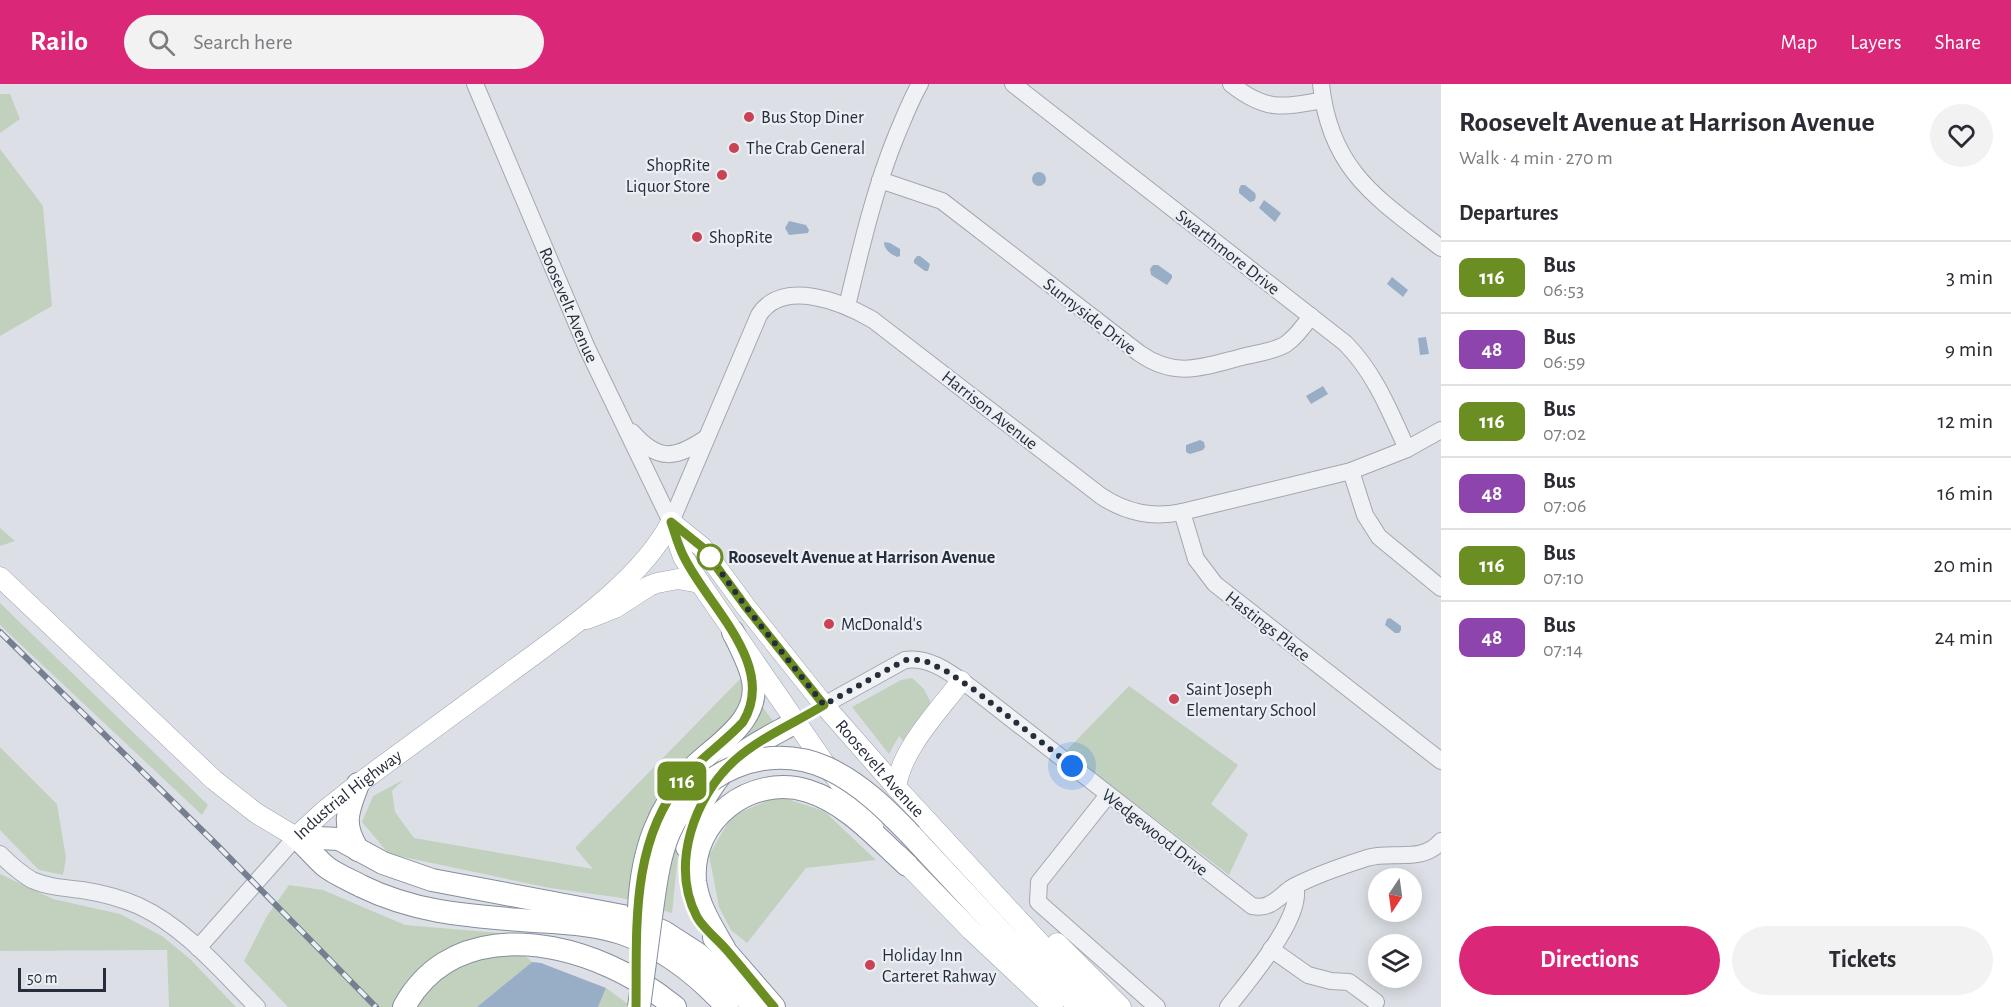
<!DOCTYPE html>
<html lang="en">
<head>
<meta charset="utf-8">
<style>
  :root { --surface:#fff; --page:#f2f2f3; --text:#2b2b33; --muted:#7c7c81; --line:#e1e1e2; --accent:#db2777 }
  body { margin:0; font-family:"Alegreya Sans",sans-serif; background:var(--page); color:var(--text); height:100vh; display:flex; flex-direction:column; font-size:22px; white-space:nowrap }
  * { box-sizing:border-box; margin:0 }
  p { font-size:20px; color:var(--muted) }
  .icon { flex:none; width:33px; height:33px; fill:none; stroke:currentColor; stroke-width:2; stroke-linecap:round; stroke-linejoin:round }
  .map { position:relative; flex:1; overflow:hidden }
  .side { display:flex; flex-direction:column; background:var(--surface); width:570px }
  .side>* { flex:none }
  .badge { padding:0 12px; border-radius:9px; font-size:21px; line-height:39px }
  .needle { width:39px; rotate:193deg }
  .tools { position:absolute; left:1368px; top:784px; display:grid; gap:12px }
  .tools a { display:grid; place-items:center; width:54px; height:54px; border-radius:50%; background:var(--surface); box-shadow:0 3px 15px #0003; font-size:30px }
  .scale { position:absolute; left:18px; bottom:15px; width:88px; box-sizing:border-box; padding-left:6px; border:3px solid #262e3c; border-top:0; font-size:16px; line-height:21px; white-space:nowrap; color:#262e3c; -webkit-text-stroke:4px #ebeff4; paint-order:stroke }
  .you { position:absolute; width:30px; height:30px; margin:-15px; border:4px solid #fff; border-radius:50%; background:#1a73e8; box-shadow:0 0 0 9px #1a73e833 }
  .map>.badge { position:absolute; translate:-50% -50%; box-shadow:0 0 0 3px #fff }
  h2 { padding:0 18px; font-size:22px; line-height:54px }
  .round { display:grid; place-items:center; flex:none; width:63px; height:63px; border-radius:32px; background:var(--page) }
  .head { display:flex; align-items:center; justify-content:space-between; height:102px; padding:0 18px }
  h1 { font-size:28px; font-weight:700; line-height:45px }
  .primary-button { display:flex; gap:12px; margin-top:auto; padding:12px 18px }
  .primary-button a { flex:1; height:69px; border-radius:36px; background:var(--accent); color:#fff; font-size:24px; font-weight:700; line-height:69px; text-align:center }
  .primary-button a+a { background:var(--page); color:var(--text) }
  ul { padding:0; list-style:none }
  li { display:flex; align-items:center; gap:18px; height:72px; padding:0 18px; border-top:2px solid var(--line) }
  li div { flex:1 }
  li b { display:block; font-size:22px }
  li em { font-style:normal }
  li .badge { min-width:66px; font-weight:700; text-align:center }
  header { display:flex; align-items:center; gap:36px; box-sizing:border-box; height:84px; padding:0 30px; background:var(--accent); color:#fff }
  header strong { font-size:28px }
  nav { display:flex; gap:33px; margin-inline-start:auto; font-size:21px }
  .search { width:420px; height:54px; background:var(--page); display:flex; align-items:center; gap:15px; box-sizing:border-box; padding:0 21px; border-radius:33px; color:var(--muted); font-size:22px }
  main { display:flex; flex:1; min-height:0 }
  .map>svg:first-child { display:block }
  .green { fill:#c2d0be }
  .water { fill:#98adc6 }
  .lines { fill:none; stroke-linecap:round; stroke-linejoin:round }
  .minor-casing { stroke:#a2a7b0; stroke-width:18 }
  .major-casing { stroke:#9ca4b1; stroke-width:21 }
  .highway-casing { stroke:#848d9c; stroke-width:24 }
  .minor { stroke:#eff1f5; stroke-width:16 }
  .major { stroke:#fff; stroke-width:20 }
  .highway { stroke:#fff; stroke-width:22 }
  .rail-casing { stroke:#767f8f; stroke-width:6 }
  .rail { stroke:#ebeff4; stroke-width:4; stroke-dasharray:11; stroke-linecap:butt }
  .highway-bridge-casing { stroke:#848d9c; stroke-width:24; stroke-linecap:butt }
  .highway-bridge { stroke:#fff; stroke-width:22 }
  .line-casing { stroke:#fff; stroke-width:14 }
  .line { stroke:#6b8e23; stroke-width:9 }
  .walk { stroke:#262e3c; stroke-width:6; stroke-dasharray:0 10.8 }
  .poi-dot { fill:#c94354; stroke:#ebeff4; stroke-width:2 }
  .stop-dot { fill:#fff; stroke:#6b8e23; stroke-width:3 }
  .labels { text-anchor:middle; stroke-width:4.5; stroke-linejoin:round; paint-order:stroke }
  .poi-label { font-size:18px; fill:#262e3c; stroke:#ebeff4; text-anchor:start }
  .street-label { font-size:18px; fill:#262e3c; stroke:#ebeff4 }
  .stop-label { font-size:18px; font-weight:bold; fill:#262e3c; stroke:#ebeff4; text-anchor:start }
</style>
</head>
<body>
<header>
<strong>Railo</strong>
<div class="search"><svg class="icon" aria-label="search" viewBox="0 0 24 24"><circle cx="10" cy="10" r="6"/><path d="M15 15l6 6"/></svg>Search here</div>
<nav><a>Map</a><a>Layers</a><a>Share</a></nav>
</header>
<main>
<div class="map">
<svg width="1441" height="923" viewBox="0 0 1441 923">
  <rect width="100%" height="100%" fill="#dce0e6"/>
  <g class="green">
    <path d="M 0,10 L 10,10 L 20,35 L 0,49 Z"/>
    <path d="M 0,65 L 43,122 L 52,222 L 0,252 Z"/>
    <path d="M 0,444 L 15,457 L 0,462 Z"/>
    <path d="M 0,519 L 208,721 L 202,731 L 0,541 Z"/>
    <path d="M 741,594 L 773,637 L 742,657 L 681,741 L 672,829 L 622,814 L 550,804 L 389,770 L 362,738 L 373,712 L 403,696 L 392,707 L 395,728 L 414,754 L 593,785 L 575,764 Z"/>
    <path d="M 912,594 L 924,605 L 931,619 L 903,657 L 899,652 L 889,670 L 852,623 L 901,596 Z"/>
    <path d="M 1129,602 L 1238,681 L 1211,720 L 1248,750 L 1229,791 L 1066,667 Z"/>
    <path d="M 0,663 L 57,720 L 66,774 L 63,791 L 39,786 L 0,746 Z"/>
    <path d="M 778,712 L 824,727 L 876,776 L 806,784 L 747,859 L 731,846 L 719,823 L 709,771 L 732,732 Z"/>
    <path d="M 0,790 L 53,815 L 120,830 L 162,852 L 190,875 L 236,923 L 169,923 L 167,866 L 0,867 Z"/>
    <path d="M 289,801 L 323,806 L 405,841 L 500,849 L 532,878 L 477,923 L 288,923 L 244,877 L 267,832 Z"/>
    <path d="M 606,904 L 632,923 L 598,923 Z"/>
  </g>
  <g class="water">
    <circle cx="1039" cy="95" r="7"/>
    <path d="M 1241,101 L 1245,101 L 1255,109 L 1256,113 L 1254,117 L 1250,118 L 1239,109 L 1239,105 Z"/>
    <path d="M 1264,116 L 1281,129 L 1275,138 L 1259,124 Z"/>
    <path d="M 789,137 L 806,141 L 809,146 L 808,149 L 789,151 L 785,144 Z"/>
    <path d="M 884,158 L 890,159 L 900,165 L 900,172 L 897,173 C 890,170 884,165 884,158 Z"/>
    <path d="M 917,172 L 920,172 L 930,180 L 928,187 L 925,187 L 914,179 L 914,176 Z"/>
    <path d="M 1153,181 L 1158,181 L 1172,191 L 1172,194 L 1167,201 L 1151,191 L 1150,185 Z"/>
    <path d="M 1392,193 L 1408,206 L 1403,213 L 1387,200 Z"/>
    <path d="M 1426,253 L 1429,270 L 1420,271 L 1418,254 Z"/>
    <path d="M 1323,302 L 1328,310 L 1311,320 L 1306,312 Z"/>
    <path d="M 1200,356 L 1204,358 L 1205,363 L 1203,366 L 1190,370 L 1186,368 L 1186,361 Z"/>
    <path d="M 1390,534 L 1401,542 L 1401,546 L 1399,549 L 1395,549 L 1385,541 L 1387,535 Z"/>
    <path d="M 532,878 L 541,879 L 606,904 L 598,923 L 477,923 Z"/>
  </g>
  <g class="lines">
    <defs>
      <g id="minor">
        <path id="s1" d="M 475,0 L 587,264 L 671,438"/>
        <path d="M 1013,0 L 1345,259 C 1375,289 1390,328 1407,365"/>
        <path d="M 1231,0 C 1265,27 1281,24 1323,16"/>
        <path d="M 1321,0 C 1330,87 1378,115 1441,164"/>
        <path d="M 880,96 L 942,117 L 1139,269 C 1177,296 1205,282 1246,272 C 1258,269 1275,267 1286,260 C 1296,253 1304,242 1311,232"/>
        <path d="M 847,222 C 861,164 874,106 897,50 C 904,34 911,15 920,0"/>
        <path d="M 632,348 C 658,378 675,375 706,354"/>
        <path d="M 1351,387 L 1365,431 L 1379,453 L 1441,504"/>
        <path d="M 1182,428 L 1196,475 L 1215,500 L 1441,677"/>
        <path d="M 671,438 L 759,231 C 783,194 842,218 873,236 L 1101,412 C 1127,429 1152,434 1182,428 L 1351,387 L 1407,365 L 1441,346"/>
        <path d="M 824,621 L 905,576 C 931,572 953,591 973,605 L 1252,822 C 1258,823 1265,823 1270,820 C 1278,816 1285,808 1293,803 C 1315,791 1342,782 1367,774 C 1392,766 1422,780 1441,757"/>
        <path d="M 1108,711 L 1039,798 L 1038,818 L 1157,923"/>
        <path d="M 0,770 C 10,780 20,789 32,796 C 48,803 65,804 82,806 C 101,809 121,814 139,822 C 186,844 221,887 257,923"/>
        <path d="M 198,864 L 296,753"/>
        <path d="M 1271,865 L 1308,891 L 1331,897 L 1349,898 L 1376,918"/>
        <path d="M 1228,923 C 1247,898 1305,832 1295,802"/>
      </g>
      <g id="major">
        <path id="s2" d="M 671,438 L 702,463 L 746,523 L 824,621 L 896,703 L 1099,923"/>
        <path d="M 671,438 L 683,473 L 700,499 L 823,677 L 873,742"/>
        <path id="s3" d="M 0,493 L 214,696 L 256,729 L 296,753 L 324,727 L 358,700 C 408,663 458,626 509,589 C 563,549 640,498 671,438"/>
        <path d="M 587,535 L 615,524 L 649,502 L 657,499 L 678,495 L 700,499"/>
        <path d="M 896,703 C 902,664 938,628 961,597"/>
        <path d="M 898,771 L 971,846 L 1053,923"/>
        <path d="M 1057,859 L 1121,923"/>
      </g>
      <g id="highway">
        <path d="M 696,681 C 722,657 763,633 752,592 C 748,577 740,562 733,548"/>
        <path d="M 911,751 L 1006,853 L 1080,923"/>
        <path d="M 296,753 L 339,755 L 383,779 L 432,796 L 628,833 L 664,848 L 698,870 L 755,923"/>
        <path d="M 296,753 C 306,762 315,773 325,782 C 335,790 350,796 361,802 C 418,830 472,832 534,837 C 564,839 595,840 624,850 C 665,865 698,891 727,923"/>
        <path d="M 687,763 C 693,727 717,687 747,666 C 763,655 780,647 796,638"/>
        <path d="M 358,766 C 341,739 348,727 358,700"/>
        <path d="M 714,854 L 774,923"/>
        <path d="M 724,864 C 712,843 698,822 695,797 C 690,736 751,689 808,707 C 847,719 878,755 907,781"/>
        <path d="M 404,923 C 446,846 537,850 609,882 C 632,892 655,907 675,923"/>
      </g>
    </defs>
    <use href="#minor" class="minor-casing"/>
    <use href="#major" class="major-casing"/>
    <use href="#highway" class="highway-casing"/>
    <use href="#minor" class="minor"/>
    <use href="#major" class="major"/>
    <use href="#highway" class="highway"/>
    <defs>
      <path id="rail" d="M 0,548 L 217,761 L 376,923"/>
    </defs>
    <use href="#rail" class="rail-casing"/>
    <use href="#rail" class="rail"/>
    <defs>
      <g id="highway-bridge">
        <path d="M 639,824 C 642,767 657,724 696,681"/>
        <path d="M 639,923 C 643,893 647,863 651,833 C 655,805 658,775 669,749 C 695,688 765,656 827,684 C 861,700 886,725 911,751"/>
      </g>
    </defs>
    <use href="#highway-bridge" class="highway-bridge-casing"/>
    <use href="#highway-bridge" class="highway-bridge"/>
  </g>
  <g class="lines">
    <defs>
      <path id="line" d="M 636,923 C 637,845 630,758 683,695 C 701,673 725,658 743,638 C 778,581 707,521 684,473 C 678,462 675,449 671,438 L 702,463 L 746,523 L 824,621 C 795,639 761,653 735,676 C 694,713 670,781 697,833 C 704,845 715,853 724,863 C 741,882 757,903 774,923"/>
    </defs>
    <use href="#line" class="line-casing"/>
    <use href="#line" class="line"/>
    <path class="walk" d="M 710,473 L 746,523 L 824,621 L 905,576 L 923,576 L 946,587 L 973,605 L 1072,682"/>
  </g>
  <g class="poi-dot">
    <circle cx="749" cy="33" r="6"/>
    <circle cx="734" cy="64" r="6"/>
    <circle cx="722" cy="91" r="6"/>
    <circle cx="697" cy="153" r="6"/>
    <circle cx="829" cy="540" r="6"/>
    <circle cx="1174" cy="615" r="6"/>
    <circle cx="870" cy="881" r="6"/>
  </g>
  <circle class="stop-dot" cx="710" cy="473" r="12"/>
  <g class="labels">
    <g class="poi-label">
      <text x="761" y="39">Bus Stop Diner</text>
      <text x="746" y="70">The Crab General</text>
      <text x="710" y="87" text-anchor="end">ShopRite<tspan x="710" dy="21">Liquor Store</tspan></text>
      <text x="709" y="159">ShopRite</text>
      <text x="841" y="546">McDonald's</text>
      <text x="1186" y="611">Saint Joseph<tspan x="1186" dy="21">Elementary School</tspan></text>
      <text x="882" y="877">Holiday Inn<tspan x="882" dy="21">Carteret Rahway</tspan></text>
    </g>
    <g class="street-label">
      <text transform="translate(1228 168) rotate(38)" y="6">Swarthmore Drive</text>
      <text dy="6" stroke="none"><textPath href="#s1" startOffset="240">Roosevelt Avenue</textPath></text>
      <text transform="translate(1090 232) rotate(38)" y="6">Sunnyside Drive</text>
      <text transform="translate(990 326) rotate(38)" y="6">Harrison Avenue</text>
      <text transform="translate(1268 542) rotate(38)" y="6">Hastings Place</text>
      <text dy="6" stroke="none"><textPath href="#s2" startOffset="324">Roosevelt Avenue</textPath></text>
      <text dy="6" stroke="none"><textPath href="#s3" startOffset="462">Industrial Highway</textPath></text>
      <text transform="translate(1155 748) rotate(38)" y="6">Wedgewood Drive</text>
    </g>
    <g class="stop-label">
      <text x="728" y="479">Roosevelt Avenue at Harrison Avenue</text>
    </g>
  </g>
</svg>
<div class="tools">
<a><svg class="needle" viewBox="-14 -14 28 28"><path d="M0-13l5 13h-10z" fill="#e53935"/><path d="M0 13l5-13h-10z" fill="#7c7c81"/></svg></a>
<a><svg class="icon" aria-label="layers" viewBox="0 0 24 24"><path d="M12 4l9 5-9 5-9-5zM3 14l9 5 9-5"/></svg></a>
</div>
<div class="scale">50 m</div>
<div class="you" style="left:1072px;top:682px"></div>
<b class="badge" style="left:682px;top:697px;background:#6b8e23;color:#fff">116</b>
</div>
<section class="side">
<div class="head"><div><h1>Roosevelt Avenue at Harrison Avenue</h1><p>Walk · 4 min · 270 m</p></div><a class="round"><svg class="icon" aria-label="heart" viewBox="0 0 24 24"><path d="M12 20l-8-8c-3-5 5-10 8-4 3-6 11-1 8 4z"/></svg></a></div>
<h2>Departures</h2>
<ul>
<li><span class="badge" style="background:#6b8e23;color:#fff">116</span><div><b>Bus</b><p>06:53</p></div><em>3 min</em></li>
<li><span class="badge" style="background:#8e44ad;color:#fff">48</span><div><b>Bus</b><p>06:59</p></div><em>9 min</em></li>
<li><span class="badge" style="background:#6b8e23;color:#fff">116</span><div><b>Bus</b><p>07:02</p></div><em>12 min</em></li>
<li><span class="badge" style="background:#8e44ad;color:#fff">48</span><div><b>Bus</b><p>07:06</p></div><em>16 min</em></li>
<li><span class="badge" style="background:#6b8e23;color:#fff">116</span><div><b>Bus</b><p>07:10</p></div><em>20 min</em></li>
<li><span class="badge" style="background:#8e44ad;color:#fff">48</span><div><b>Bus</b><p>07:14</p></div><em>24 min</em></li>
</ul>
<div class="primary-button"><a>Directions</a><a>Tickets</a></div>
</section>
</main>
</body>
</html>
